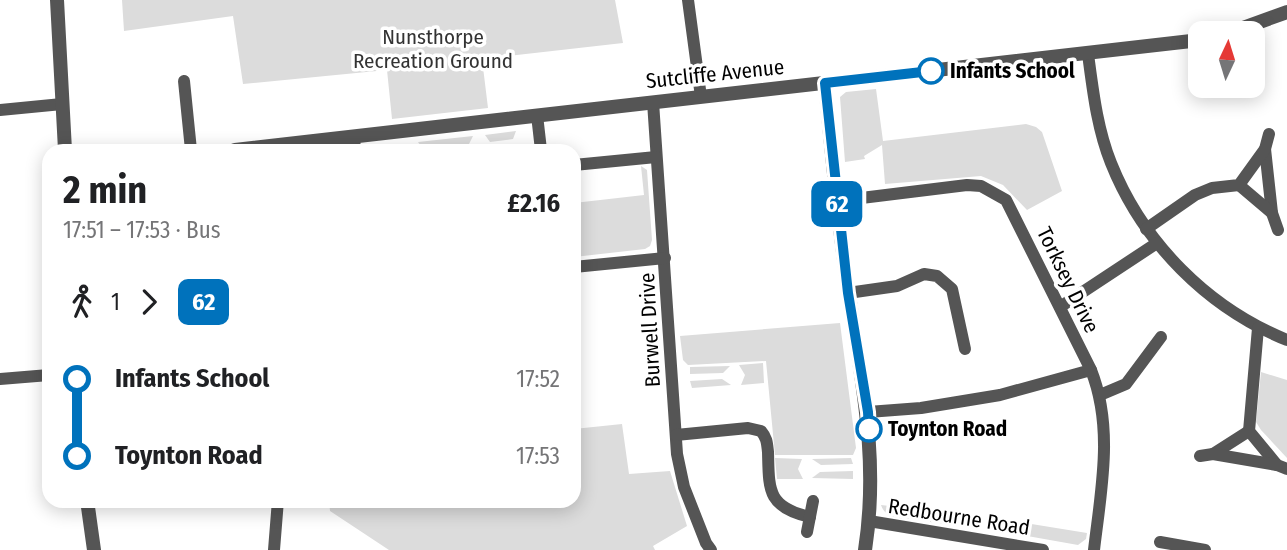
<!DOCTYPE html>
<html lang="en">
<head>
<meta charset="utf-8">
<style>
  :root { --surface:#fff; --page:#f2f2f2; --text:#202124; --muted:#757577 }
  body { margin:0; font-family:"Fira Sans Condensed",sans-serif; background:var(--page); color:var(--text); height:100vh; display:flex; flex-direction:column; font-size:26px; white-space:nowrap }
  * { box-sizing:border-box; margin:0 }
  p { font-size:23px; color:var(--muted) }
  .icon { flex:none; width:38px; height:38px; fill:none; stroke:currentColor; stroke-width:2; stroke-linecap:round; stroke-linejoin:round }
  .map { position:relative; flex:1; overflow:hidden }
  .panel { position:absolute; left:42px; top:144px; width:539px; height:364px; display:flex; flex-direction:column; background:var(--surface); border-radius:21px; box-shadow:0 4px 18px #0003 }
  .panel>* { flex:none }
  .badge { padding:0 14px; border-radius:10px; font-size:24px; line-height:46px }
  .needle { width:46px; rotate:4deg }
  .controls { position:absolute; left:1188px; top:21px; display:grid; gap:14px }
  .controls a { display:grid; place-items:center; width:77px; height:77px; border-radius:14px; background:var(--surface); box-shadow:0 4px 18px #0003; font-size:35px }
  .map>.badge { position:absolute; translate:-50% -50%; box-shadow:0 0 0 4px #fff }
  .legs { display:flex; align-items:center; gap:10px; height:77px; padding:0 21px; font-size:23px }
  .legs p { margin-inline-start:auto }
  .summary { display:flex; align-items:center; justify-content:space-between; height:119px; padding:0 21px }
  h1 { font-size:38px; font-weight:700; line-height:52px }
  ul { padding:0 21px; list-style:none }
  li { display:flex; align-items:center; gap:24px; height:77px; font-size:26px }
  li i { display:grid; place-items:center; width:10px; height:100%; margin:0 9px; background:currentColor }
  li i::after { content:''; width:18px; height:18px; margin:-9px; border:5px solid; border-radius:50%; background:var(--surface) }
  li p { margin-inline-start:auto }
  li:first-child i { background:linear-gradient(#0000 50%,currentColor 0) }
  li:last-child i { background:linear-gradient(currentColor 50%,#0000 0) }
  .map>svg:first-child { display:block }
  .green { fill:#dcdcdc }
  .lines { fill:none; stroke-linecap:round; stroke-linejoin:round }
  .minor { stroke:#555; stroke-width:12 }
  .tertiary { stroke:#555; stroke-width:14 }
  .line-1-casing { stroke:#fff; stroke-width:16 }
  .line-1 { stroke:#0072bc; stroke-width:10 }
  .stop-1-dot { fill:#fff; stroke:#0072bc; stroke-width:3.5 }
  .labels { text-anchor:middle; stroke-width:7; stroke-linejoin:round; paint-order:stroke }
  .park-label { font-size:21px; fill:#333; stroke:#fff }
  .stop-label { font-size:21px; font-weight:bold; fill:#000; stroke:#fff; text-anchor:start }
  .street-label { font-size:21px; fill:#000; stroke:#fff }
</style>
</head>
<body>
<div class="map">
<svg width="1287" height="550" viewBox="0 0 1287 550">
  <rect width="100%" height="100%" fill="#fff"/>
  <g class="green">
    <path d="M 122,0 L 615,0 L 623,43 L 482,59 L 488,108 L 392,119 L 387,70 L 243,84 L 233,16 L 124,31 Z"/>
    <path d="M 876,89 L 883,141 L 1026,124 L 1036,127 L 1042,132 L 1062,191 L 1027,210 L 1003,185 L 981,176 L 885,184 L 882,145 L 864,156 L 865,159 L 845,162 L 840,97 L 846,92 Z"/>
    <path d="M 516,131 L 513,139 L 490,142 L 485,135 Z"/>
    <path d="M 473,136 L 469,144 L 423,149 L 418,142 Z"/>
    <path d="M 641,166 L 647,170 L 652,240 L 650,246 L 645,249 L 574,257 L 574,203 L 644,195 Z"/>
    <path d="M 840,323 L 856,448 L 853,455 L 775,455 L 766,361 L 688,365 L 683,360 L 680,336 Z"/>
    <path d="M 763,363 L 764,383 L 741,385 L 745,375 L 739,365 Z"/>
    <path d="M 730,366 L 723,373 L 690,374 L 690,367 Z"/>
    <path d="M 1261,372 L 1287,380 L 1287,458 L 1261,430 L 1256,422 Z"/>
    <path d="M 722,379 L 731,385 L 692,388 L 690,381 Z"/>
    <path d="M 622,424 L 629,474 L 670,471 L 687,526 L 653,546 L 655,550 L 389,550 L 330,511 L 329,501 L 574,500 L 574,429 Z"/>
    <path d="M 775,458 L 802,459 L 798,469 L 803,479 L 777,479 Z"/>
    <path d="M 851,458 L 853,464 L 821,465 L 812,459 Z"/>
    <path d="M 853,471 L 853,479 L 812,478 L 820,472 Z"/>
    <path d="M 881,505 L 916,509 L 916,519 C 902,518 886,520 881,505 Z"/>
    <path d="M 931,511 L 983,517 L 981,528 L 930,522 Z"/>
    <path d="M 994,518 L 1087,533 L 1086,539 L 1078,545 L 993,530 Z"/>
  </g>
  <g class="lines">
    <g class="minor">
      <path d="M 688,0 L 701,97"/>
      <path d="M 1088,54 C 1093,91 1097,128 1111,163 C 1143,243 1208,308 1287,340"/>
      <path d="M 184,81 L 191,150"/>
      <path d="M 653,102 L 677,454 L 684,487 L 706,543 L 711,550"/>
      <path d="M 0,110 L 62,104"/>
      <path d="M 537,115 L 541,150"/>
      <path d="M 354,137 L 355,150"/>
      <path d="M 1265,149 L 1272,213 L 1278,230"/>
      <path d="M 574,165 L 656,157"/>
      <path d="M 1239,185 L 1272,213"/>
      <path d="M 837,201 L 967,185 L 981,186 L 1006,200 L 1091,370 C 1114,428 1101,490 1094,550"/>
      <path d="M 1146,229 L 1195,195 L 1212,188 L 1239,185 L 1265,149 L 1269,134"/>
      <path d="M 574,267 L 665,258"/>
      <path d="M 848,293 L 897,286 L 924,274 L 937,276 L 952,289 L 965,349"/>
      <path d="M 1060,307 L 1157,243"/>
      <path d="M 1258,328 L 1249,431 L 1277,465 L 1287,469"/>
      <path d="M 0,379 L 49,375"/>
      <path d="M 1100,395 L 1126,384 L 1161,337"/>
      <path d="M 868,412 L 921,408 L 1000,395 L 1091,370"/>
      <path d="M 676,435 L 748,428 L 761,431 C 767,438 767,443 768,452 C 769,490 767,507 810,517"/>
      <path d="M 1213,454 L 1249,431"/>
      <path d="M 1200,456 L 1213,454 L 1277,465"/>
      <path d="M 869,521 L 1043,550"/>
      <path d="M 807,532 L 813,501"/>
      <path d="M 1160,542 L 1205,550"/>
      <path d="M 274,550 L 278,500"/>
    </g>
    <g class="tertiary">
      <path d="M 57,0 L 65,150"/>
      <path d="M 1229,33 L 1287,12"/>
      <path d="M 825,83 C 832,154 838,225 849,295 C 862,383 879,461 865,550"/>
      <path d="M 235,150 L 1200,40"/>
      <path d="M 87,500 L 94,550"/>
    </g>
  </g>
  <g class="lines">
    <defs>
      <path id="line-1" d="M 869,429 L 868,412 L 848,293 L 825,83 L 931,71"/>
    </defs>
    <use href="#line-1" class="line-1-casing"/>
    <use href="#line-1" class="line-1"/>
  </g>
  <g class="stop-1-dot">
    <circle cx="931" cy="71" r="12"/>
    <circle cx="869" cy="429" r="12"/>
  </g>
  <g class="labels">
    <g class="park-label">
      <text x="433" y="44">Nunsthorpe<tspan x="433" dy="24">Recreation Ground</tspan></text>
    </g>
    <g class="stop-label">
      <text x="950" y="78">Infants School</text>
      <text x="888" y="436">Toynton Road</text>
    </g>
    <g class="street-label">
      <text transform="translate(715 74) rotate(-6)" y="7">Sutcliffe Avenue</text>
      <text transform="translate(1068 280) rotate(64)" y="7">Torksey Drive</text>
      <text transform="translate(650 330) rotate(-93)" y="7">Burwell Drive</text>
      <text transform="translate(959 517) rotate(9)" y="7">Redbourne Road</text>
    </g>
  </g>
</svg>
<div class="controls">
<a><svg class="needle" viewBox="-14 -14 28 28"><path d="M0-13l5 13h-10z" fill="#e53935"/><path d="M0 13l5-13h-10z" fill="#757577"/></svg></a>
</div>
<b class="badge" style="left:837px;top:204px;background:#0072bc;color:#fff">62</b>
<section class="panel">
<div class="summary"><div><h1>2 min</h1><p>17:51 – 17:53 · Bus</p></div><b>£2.16</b></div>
<div class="legs"><svg class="icon" aria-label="walk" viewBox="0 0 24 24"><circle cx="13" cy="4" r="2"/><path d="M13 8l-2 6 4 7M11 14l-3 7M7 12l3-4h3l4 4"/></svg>1<svg class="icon" aria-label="forward" viewBox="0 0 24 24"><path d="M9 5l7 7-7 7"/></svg><b class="badge" style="background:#0072bc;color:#fff">62</b></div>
<ul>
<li><i style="color:#0072bc"></i><b>Infants School</b><p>17:52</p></li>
<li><i style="color:#0072bc"></i><b>Toynton Road</b><p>17:53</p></li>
</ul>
</section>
</div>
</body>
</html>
